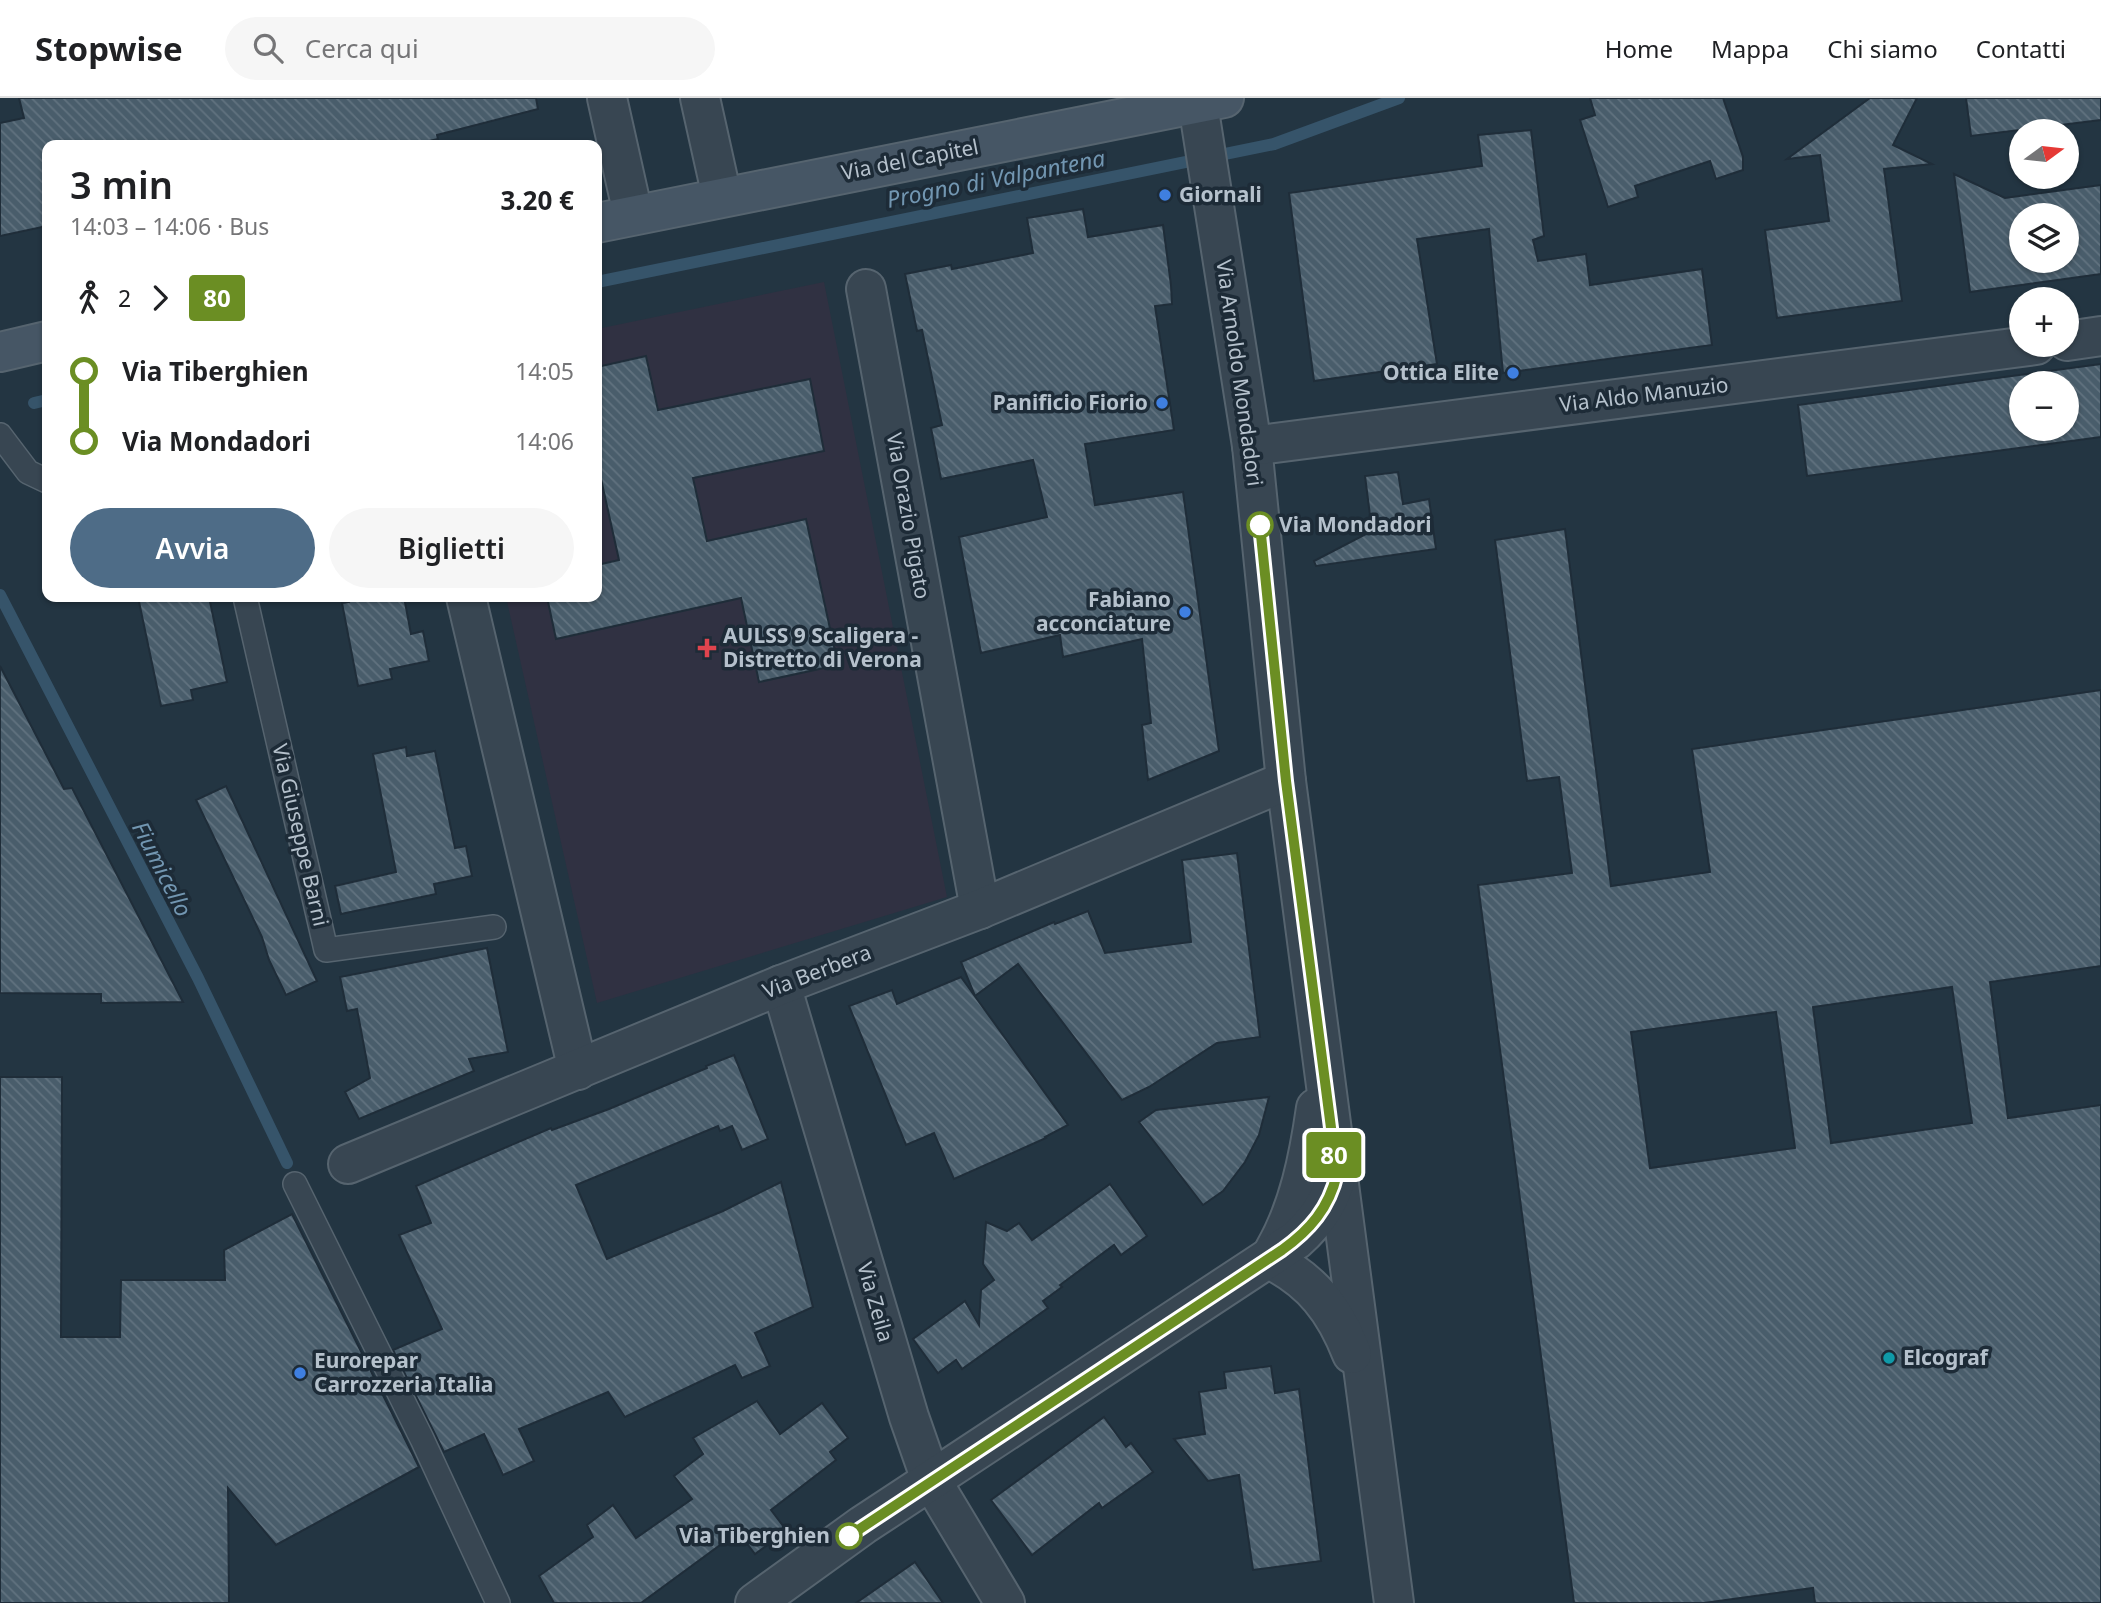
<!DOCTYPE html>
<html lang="it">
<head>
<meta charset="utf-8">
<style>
  :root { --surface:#fff; --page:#f6f6f6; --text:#202124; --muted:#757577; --line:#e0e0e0; --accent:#4e6c87 }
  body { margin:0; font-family:"Noto Sans",sans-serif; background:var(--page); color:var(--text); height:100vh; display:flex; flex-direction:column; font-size:26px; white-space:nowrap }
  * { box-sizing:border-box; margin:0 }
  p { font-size:23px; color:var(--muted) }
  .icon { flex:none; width:38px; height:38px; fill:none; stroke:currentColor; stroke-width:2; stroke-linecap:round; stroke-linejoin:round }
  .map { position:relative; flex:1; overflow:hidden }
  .details { position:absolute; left:42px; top:42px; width:560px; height:462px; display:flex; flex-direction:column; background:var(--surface); border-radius:14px; box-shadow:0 2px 5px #0004 }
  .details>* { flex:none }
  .badge { padding:0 14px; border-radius:5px; font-size:24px; line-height:46px }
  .needle { width:46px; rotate:75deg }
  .fabs { position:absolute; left:2009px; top:21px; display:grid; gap:14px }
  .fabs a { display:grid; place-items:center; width:70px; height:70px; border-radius:50%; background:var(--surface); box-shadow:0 2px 5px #0004; font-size:35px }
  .map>.badge { position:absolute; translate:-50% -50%; box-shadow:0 0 0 4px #fff }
  .legs { display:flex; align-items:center; gap:10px; height:77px; padding:0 28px; font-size:23px }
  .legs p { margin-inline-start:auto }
  .headline { display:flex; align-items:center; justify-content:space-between; height:119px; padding:0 28px }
  h1 { font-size:38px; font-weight:600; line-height:52px }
  .primary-button { display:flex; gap:14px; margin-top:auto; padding:14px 28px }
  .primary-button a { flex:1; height:80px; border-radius:42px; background:var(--accent); color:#fff; font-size:28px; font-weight:600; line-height:80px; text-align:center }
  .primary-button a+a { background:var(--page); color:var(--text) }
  ul { padding:0 28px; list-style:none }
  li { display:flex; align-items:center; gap:24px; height:70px; font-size:26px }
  li i { display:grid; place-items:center; width:10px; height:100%; margin:0 9px; background:currentColor }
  li i::after { content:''; width:18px; height:18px; margin:-9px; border:5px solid; border-radius:50%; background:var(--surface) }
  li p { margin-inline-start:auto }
  li:first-child i { background:linear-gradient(#0000 50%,currentColor 0) }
  li:last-child i { background:linear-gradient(currentColor 50%,#0000 0) }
  header { display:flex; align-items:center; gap:42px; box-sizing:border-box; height:98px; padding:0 35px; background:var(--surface); border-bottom:2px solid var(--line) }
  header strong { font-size:33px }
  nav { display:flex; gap:38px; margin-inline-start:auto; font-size:24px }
  .search { width:490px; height:63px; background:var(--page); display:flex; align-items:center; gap:18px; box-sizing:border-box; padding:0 24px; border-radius:38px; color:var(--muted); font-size:26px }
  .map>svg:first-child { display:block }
  .medical { fill:#303142 }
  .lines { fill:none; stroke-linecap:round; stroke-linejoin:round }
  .stream { stroke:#36546a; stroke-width:12 }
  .building { fill:url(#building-back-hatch); stroke:#1f2d39; stroke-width:2; fill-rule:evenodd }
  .lane-casing { stroke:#56646f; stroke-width:26 }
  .street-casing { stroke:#56646f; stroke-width:42 }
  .secondary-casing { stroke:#56646f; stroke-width:42 }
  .lane { stroke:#384652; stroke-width:23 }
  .street { stroke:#384652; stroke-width:38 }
  .secondary { stroke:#465665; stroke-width:38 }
  .line-1-casing { stroke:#fff; stroke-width:16 }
  .line-1 { stroke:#6b8e23; stroke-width:10 }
  .shop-dot { fill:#3f7fe0; stroke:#1d2b37; stroke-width:2.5 }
  .stop-1-dot { fill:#fff; stroke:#6b8e23; stroke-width:3.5 }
  .health-dot { fill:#e0444e; stroke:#1d2b37; stroke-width:2.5 }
  .culture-dot { fill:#0f9aa8; stroke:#1d2b37; stroke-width:2.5 }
  .labels { text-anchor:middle; stroke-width:7; stroke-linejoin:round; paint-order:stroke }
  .street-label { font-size:21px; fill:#b5c1cc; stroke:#1d2b37 }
  .poi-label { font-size:21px; font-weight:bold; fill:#b5c1cc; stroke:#1d2b37; text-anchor:start }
  .stop-label { font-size:21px; font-weight:bold; fill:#b5c1cc; stroke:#1d2b37; text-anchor:start }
  .water-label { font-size:23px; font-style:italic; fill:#7296b1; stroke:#1d2b37 }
</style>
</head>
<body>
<header>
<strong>Stopwise</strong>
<div class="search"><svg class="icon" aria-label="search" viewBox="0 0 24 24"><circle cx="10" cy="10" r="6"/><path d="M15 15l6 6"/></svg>Cerca qui</div>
<nav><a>Home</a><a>Mappa</a><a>Chi siamo</a><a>Contatti</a></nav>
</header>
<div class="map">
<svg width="2101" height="1505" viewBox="0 0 2101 1505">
  <defs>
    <pattern id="building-back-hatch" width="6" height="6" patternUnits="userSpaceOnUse" patternTransform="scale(1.75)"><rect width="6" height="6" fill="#495d6b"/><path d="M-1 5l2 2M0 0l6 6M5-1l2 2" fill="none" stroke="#61727f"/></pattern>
  </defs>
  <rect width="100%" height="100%" fill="#233542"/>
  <path class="medical" d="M 824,184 L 947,799 L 597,905 L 506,499 L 597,499 L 597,231 Z"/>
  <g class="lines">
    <g class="stream">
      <path d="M 597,184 L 1274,46 L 1399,0"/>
      <path d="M 34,305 L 47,302"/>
      <path d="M 0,497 L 198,880 L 287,1065"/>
    </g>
  </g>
  <g class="building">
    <path d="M 19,0 L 536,0 L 538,11 L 437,37 L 438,41 L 411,47 L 47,47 L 47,128 L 0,138 L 0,25 L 24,20 Z"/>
    <path d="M 1590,0 L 1723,0 L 1743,59 L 1743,72 L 1716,81 L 1710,63 L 1635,88 L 1638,99 L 1608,109 L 1580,22 L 1595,17 Z"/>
    <path d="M 1870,0 L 1917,0 L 1893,47 L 1932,66 L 1884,71 L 1902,203 L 1777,220 L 1765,132 L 1829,123 L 1820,57 L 1787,61 Z"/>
    <path d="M 1966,0 L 2101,0 L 2101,22 L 1971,38 Z"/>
    <path d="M 1531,32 L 1544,138 L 1533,142 L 1538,163 L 1586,156 L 1590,187 L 1702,171 L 1712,247 L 1503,275 L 1489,131 L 1417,141 L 1437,266 L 1314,283 L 1289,95 L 1482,68 L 1478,37 Z"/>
    <path d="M 1954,76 L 2005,100 L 2101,87 L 2101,176 L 1970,194 ZM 2021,117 L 2067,117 L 2067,163 L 2021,163 Z"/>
    <path d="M 1083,111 L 1088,139 L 1163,127 L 1171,187 L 1172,206 L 1155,208 L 1174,332 L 1085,346 L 1095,407 L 1183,394 L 1219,653 L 1148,682 L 1142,627 L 1151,625 L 1142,541 L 1063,559 L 1060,537 L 981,555 L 959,439 L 1047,419 L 1033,362 L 941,381 L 931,330 L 942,327 L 922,232 L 917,233 L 905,176 L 951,167 L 952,171 L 1033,155 L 1027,120 Z"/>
    <path d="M 646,258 L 658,312 L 810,281 L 824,353 L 693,380 L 707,443 L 806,421 L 838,567 L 759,584 L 741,500 L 556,541 L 547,499 L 597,499 L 597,467 L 619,462 L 597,363 L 597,269 Z"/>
    <path d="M 2101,266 L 2101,339 L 1807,378 L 1798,307 ZM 2021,285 L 2067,285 L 2067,331 L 2021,331 Z"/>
    <path d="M 1398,374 L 1403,406 L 1429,401 L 1436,451 L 1316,468 L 1314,463 L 1372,433 L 1365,378 Z"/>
    <path d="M 1565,431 L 1611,788 L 1710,774 L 1692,651 L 2101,592 L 2101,868 L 1990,884 L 2008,1020 L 2101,1007 L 2101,1505 L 1815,1505 L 1813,1490 L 1704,1505 L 1574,1505 L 1478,787 L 1572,775 L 1559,679 L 1527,683 L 1495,442 ZM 1952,889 L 1972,1025 L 1831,1045 L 1813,909 ZM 1776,914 L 1795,1050 L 1650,1070 L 1631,934 Z"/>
    <path d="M 138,499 L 209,499 L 227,584 L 191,592 L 193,602 L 161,608 Z"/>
    <path d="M 348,499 L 404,499 L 411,536 L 423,533 L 429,563 L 390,571 L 392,581 L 358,588 L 342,505 L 349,504 Z"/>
    <path d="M 0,568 L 64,691 L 72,690 L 183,904 L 101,905 L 101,896 L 0,895 Z"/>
    <path d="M 406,649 L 407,658 L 435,653 L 455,750 L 466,748 L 472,778 L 434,786 L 436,796 L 341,816 L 335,788 L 396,774 L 373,656 Z"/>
    <path d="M 226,688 L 317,883 L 286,897 L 269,862 L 262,839 L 196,702 Z"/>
    <path d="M 1237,755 L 1260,939 L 1217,945 L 1149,989 L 1122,1002 L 1018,866 L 975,898 L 961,864 L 1054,824 L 1055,826 L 1088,813 L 1105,855 L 1191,844 L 1182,762 Z"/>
    <path d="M 487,850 L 508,954 L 469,961 L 474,973 L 359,1021 L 345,994 L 370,980 L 357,911 L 347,913 L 340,879 Z"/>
    <path d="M 961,879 L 1068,1027 L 1045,1039 L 1046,1040 L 954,1081 L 934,1035 L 906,1047 L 849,908 L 892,892 L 897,906 Z"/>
    <path d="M 734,957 L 768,1041 L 742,1052 L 732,1028 L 720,1033 L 718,1028 L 576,1087 L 607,1161 L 723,1113 L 781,1084 L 813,1209 L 755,1235 L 770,1268 L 742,1280 L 735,1267 L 625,1319 L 608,1294 L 519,1331 L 534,1363 L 503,1377 L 484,1336 L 444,1354 L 393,1252 L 442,1231 L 399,1137 L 431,1125 L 416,1088 L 551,1030 L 552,1032 L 609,1011 L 707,970 L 706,968 Z"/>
    <path d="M 0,979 L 62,979 L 61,1239 L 120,1239 L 121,1182 L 225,1182 L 224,1152 L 292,1116 L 419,1369 L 276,1447 L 228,1390 L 229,1505 L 0,1505 Z"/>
    <path d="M 1269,999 L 1259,1037 L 1245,1064 L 1223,1093 L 1203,1107 L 1139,1024 L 1156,1012 Z"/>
    <path d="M 1110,1086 L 1147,1138 L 1121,1157 L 1114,1147 L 1060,1187 L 1062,1189 L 1043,1203 L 1048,1210 L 962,1271 L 956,1262 L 938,1275 L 913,1241 L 965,1203 L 979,1227 L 981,1192 L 994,1182 L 983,1166 L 986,1124 L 1007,1133 L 1019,1125 L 1032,1142 Z"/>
    <path d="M 1271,1268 L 1275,1295 L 1299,1291 L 1321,1463 L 1253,1472 L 1239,1377 L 1208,1383 L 1174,1341 L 1205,1336 L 1199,1294 L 1226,1290 L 1224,1274 Z"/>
    <path d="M 757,1303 L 780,1336 L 822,1305 L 848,1340 L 830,1354 L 836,1362 L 771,1412 L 787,1433 L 755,1456 L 738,1434 L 641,1505 L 554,1505 L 539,1478 L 593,1439 L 587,1427 L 613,1407 L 636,1440 L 692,1401 L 674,1378 L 703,1356 L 693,1340 Z"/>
    <path d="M 1104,1319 L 1126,1349 L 1131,1345 L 1153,1374 L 1102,1410 L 1099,1405 L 1032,1457 L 991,1402 Z"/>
    <path d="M 915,1464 L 943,1505 L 856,1505 Z"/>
  </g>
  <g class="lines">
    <defs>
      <g id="lane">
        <path d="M 0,337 L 28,374 L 47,383"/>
        <path d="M 245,499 L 326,852 L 494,829"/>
        <path d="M 295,1086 L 422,1341 L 498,1505"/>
      </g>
      <g id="street">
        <path d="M 607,0 L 633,116"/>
        <path d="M 700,0 L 722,99"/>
        <path d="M 1197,0 L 1252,348 L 1286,683 L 1394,1505"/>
        <path d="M 866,191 L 980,811"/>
        <path d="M 2067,243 L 2101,238"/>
        <path d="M 1252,348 L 2036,247"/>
        <path d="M 466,499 L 578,972"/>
        <path d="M 781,887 L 909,1319 L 931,1382 L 1005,1505"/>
        <path d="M 348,1066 L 781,887 L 980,811 L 1286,683"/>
        <path d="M 1274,1153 C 1299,1110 1309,1059 1316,1010"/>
        <path d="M 1269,1161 C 1312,1182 1335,1212 1352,1256"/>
        <path d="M 755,1505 L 863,1427 L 1296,1142 C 1317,1123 1330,1104 1337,1076"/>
      </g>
      <g id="secondary">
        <path d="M 597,125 L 1224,0"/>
        <path d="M 0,254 L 47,243"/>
      </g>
    </defs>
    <use href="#lane" class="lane-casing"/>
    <use href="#street" class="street-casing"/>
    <use href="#secondary" class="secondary-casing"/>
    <use href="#lane" class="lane"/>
    <use href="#street" class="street"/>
    <use href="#secondary" class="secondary"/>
  </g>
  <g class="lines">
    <defs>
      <path id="line-1" d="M 849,1438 L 1282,1152 C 1310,1132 1329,1110 1337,1076 L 1286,683 L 1260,427"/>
    </defs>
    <use href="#line-1" class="line-1-casing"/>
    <use href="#line-1" class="line-1"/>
  </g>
  <g class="shop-dot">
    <circle cx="1165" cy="97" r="7"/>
    <circle cx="1513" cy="275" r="7"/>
    <circle cx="1162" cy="305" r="7"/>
    <circle cx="1185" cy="514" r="7"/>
    <circle cx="300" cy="1275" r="7"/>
  </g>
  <g class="stop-1-dot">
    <circle cx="1260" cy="427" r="12"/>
    <circle cx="849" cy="1438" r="12"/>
  </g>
  <path class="health-dot" d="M703.5 539.5h7v7h7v7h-7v7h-7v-7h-7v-7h7z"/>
  <circle class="culture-dot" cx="1889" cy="1260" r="7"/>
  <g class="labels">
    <g class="street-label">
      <text transform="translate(910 62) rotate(-11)" y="7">Via del Capitel</text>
      <text transform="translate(1239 275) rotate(82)" y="7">Via Arnoldo Mondadori</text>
      <text transform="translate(1644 297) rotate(-7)" y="7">Via Aldo Manuzio</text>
      <text transform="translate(908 418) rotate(80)" y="7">Via Orazio Pigato</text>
      <text transform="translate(300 737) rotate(77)" y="7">Via Giuseppe Barni</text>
      <text transform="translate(817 874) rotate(-21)" y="7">Via Berbera</text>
      <text transform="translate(875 1204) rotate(74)" y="7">Via Zeila</text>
    </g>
    <g class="poi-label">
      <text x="1179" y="104">Giornali</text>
      <text x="1499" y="282" text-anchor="end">Ottica Elite</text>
      <text x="1148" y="312" text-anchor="end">Panificio Fiorio</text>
      <text x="1171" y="509" text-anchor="end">Fabiano<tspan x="1171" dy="24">acconciature</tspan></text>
      <text x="723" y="545">AULSS 9 Scaligera -<tspan x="723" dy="24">Distretto di Verona</tspan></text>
      <text x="1903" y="1267">Elcograf</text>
      <text x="314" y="1270">Eurorepar<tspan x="314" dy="24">Carrozzeria Italia</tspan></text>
    </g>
    <g class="stop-label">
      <text x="1279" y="434">Via Mondadori</text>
      <text x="830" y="1445" text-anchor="end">Via Tiberghien</text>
    </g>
    <g class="water-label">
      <text transform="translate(996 81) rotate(-11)" y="8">Progno di Valpantena</text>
      <text transform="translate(162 771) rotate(63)" y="8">Fiumicello</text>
    </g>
  </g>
</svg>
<div class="fabs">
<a><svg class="needle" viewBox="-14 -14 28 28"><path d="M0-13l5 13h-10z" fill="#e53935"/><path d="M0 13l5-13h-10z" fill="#757577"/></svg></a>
<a><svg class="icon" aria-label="layers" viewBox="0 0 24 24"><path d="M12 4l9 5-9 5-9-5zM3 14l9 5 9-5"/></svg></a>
<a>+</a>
<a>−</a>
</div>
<b class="badge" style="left:1334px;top:1057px;background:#6b8e23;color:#fff">80</b>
<section class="details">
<div class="headline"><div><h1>3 min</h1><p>14:03 – 14:06 · Bus</p></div><b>3.20 €</b></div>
<div class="legs"><svg class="icon" aria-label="walk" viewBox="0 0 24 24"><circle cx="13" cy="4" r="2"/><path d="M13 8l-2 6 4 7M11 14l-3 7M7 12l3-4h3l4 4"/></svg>2<svg class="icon" aria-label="forward" viewBox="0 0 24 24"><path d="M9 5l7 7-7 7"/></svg><b class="badge" style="background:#6b8e23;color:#fff">80</b></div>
<ul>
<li><i style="color:#6b8e23"></i><b>Via Tiberghien</b><p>14:05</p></li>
<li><i style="color:#6b8e23"></i><b>Via Mondadori</b><p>14:06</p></li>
</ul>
<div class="primary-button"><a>Avvia</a><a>Biglietti</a></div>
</section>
</div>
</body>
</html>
